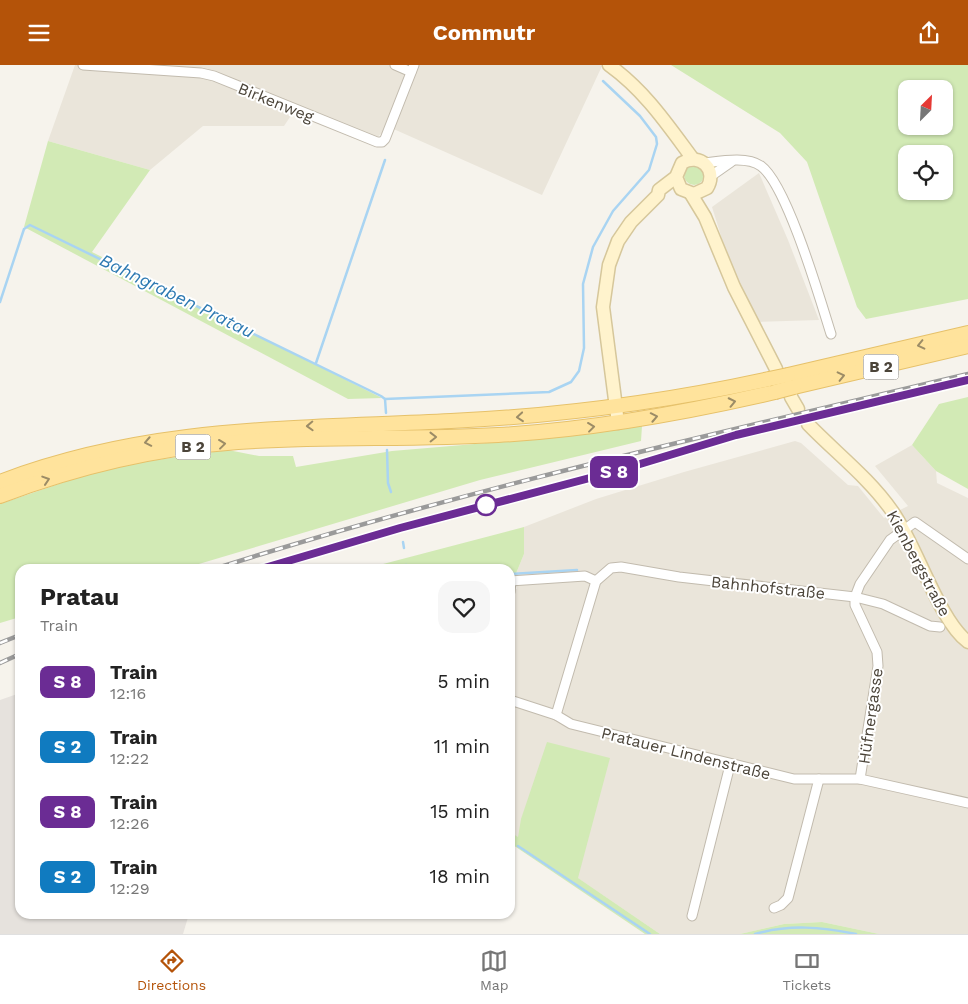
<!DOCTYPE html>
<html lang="en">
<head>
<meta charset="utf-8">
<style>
  :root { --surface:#fff; --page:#f6f6f6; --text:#222; --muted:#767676; --line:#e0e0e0; --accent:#b45309 }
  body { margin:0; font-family:"Work Sans",sans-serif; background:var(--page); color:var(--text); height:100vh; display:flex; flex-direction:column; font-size:19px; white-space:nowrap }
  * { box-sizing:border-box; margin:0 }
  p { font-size:16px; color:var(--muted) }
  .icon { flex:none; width:28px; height:28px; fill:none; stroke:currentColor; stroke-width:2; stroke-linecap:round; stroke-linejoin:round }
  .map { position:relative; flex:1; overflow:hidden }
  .side { position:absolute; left:15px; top:499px; width:500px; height:355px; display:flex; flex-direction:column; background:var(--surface); border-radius:15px; box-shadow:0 1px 4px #0004 }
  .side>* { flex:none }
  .badge { padding:0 10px; border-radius:8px; font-size:18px; line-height:32px }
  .needle { width:32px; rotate:24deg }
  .buttons { position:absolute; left:898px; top:15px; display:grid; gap:10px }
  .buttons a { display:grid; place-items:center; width:55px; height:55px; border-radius:10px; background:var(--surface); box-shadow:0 1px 4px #0004; font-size:25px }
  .map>.badge { position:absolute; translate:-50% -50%; box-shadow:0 0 0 2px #fff }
  .round { display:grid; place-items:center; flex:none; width:52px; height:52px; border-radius:15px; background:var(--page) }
  .overview { display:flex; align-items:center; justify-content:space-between; height:85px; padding:0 25px }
  h1 { font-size:24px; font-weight:700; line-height:38px }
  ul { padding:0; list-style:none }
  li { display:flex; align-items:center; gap:15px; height:65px; padding:0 25px }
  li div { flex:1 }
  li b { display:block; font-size:19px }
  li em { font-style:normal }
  li .badge { min-width:55px; font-weight:700; text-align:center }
  header { display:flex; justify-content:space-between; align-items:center; height:65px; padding:0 25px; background:var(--accent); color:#fff; font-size:22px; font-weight:700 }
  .tabs { display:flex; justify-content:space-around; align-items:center; height:70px; border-top:1px solid var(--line); background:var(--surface); font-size:14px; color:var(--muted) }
  .tabs a { display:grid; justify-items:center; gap:2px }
  .tabs .current { color:var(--accent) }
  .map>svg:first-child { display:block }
  .residential { fill:#eae5da }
  .industrial { fill:#e6e2dd }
  .green { fill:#d2eab5; fill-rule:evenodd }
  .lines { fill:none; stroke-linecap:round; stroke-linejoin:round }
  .stream { stroke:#a9d4f2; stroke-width:2.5 }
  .street-casing { stroke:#c2bbae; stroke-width:11 }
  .secondary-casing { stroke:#d6c79b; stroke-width:15 }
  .primary-casing { stroke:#e6c16a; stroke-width:16 }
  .street { stroke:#fff; stroke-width:9 }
  .secondary { stroke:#fff3cd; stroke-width:12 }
  .primary { stroke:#ffe39c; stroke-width:14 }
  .rail-casing { stroke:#9a9a9a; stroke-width:4.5 }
  .rail { stroke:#fff; stroke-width:2.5; stroke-dasharray:8; stroke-linecap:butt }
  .primary-bridge-casing { stroke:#e6c16a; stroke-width:16; stroke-linecap:butt }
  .primary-bridge { stroke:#ffe39c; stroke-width:14 }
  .oneway { stroke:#9c8c66 }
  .line-casing { stroke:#fff; stroke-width:11 }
  .line { stroke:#6b2c94; stroke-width:8 }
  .stop-dot { fill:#fff; stroke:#6b2c94; stroke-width:2.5 }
  .labels { text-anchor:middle; stroke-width:4; stroke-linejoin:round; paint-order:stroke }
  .shield { fill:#fff; stroke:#817c74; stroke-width:1 }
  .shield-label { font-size:15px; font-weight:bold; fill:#4b4439 }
  .street-label { font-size:16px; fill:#4b4439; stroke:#fff }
  .water-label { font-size:18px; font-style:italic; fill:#2e7ab2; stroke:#fff }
</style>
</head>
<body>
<header><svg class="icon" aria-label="menu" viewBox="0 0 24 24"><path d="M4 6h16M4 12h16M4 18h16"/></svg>Commutr<svg class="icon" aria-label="share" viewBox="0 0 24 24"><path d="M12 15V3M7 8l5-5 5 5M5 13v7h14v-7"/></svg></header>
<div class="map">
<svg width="968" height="869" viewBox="0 0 968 869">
  <rect width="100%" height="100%" fill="#f6f3ec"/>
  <g class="residential">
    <path d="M 75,0 L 600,0 L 602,1 L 542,130 L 389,62 L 375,74 L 299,43 L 292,49 L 284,61 L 203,61 L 150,105 L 48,76 Z"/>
    <path d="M 759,108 L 788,175 L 819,255 L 758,257 L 731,203 L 712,142 Z"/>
    <path d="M 795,376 L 801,378 L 848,420 L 858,421 L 884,453 L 908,441 L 875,401 L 912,380 L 936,406 L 937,418 L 968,433 L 968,869 L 879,869 L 822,857 L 784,859 L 740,869 L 660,869 L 510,767 L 510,524 L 517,524 L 515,511 L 524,489 L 524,462 L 596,434 L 684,407 Z"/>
  </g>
  <path class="industrial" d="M 20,628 L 20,849 L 189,849 L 183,869 L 0,869 L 0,635 Z"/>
  <g class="green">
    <path d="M 671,0 L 968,0 L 968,234 L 866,254 L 857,242 L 807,97 L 780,68 ZM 906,24 L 944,24 L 944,61 L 906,61 ZM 906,89 L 944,89 L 944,126 L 906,126 Z"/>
    <path d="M 48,76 L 150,105 L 92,187 L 382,333 L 348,334 L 24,162 Z"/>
    <circle cx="694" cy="110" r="10"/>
    <path d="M 968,332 L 968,424 L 936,406 L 912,380 L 939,339 Z"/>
    <path d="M 642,361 L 641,376 L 480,415 L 182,504 L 20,504 L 20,552 L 0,558 L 0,439 L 85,410 L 134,398 L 228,385 L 259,391 L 293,391 L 296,402 L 392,386 L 547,373 Z"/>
    <path d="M 524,462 L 524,489 L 515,511 L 510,511 L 510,504 L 364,504 Z"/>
    <path d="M 547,677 L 610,693 L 578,813 L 660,869 L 645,869 L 510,778 L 510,767 L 518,772 L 521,754 Z"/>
    <path d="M 822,857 L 879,869 L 740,869 L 784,859 Z"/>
  </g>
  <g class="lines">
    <g class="stream">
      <path d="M 0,237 L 24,164 L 30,160 L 381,331 L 385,334 L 386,348"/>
      <path d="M 316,298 L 385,95"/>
      <path d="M 385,334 L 549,327 L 571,317 L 579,306 L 584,283 L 583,219 L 593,182 L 613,146 L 649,105 L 657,79 L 656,72 L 640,51 L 603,16"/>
      <path d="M 387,385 L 388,418 L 391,427"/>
      <path d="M 403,477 L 404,483"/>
      <path d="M 405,504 L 406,500"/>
      <path d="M 510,509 L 577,505"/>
      <path d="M 518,781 L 650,869"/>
      <path d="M 755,869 C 790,859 821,862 856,869"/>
    </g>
    <defs>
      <g id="street">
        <path d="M 83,0 L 201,8 L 214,11 L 377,77 L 382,77 L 385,74 L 414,0"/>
        <path d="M 395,0 L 411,7"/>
        <path d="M 705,98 C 721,96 747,91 761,101 C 787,120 820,234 831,269"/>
        <path d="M 711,111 L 731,97"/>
        <path d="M 510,516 L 585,511 L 596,516"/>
        <path d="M 510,527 L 511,516"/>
        <path d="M 510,635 L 556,650 L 571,659 L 794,714 L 860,714 L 968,738"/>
        <path d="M 556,650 L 596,516 L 611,503 L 621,502 L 679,512 L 855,532 L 883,539 L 930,561 L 940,562"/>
        <path d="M 860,714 L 878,601 L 877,587 L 855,540 L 855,532 L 860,519 L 890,475 L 915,457 L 968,494"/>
        <path d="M 774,843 L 781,840 L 788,833 L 819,714"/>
        <path d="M 692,851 L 730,700"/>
      </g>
      <g id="secondary">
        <path d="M 609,0 C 645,26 667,59 693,94"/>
        <path d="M 691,129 L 705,152 L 734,222 L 776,304"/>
        <path d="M 791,332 L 798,344"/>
        <path d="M 618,358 L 603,242 L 609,200 L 618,176 L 631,157 L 658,130 L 659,125 L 676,112 L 682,98 C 700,87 718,105 707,123 L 694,129 L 681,124 L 676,112"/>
        <path d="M 808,359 C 836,388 869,413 892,446 C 916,479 939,556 968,577"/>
      </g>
      <g id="primary">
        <path d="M 788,310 L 968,268"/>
        <path d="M 794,322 L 968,281"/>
        <path d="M 0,417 C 149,360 295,364 451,356 C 558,351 664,337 769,314"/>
        <path d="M 0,431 C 76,402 157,383 238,377 C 325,371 412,375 498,370 C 592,365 684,348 775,327"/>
      </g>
    </defs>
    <use href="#street" class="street-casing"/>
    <use href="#secondary" class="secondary-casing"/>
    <use href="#primary" class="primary-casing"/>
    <use href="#street" class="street"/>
    <use href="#secondary" class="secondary"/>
    <use href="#primary" class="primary"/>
    <defs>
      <g id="rail">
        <path d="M 214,504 C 462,425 715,369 968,309"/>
        <path d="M 261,504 L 399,463 L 619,405 L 721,375"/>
        <path d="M 0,578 L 20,570"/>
        <path d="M 0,598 L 20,589"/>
      </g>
    </defs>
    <use href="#rail" class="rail-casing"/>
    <use href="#rail" class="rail"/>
    <defs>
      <g id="primary-bridge">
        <path d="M 769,314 L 788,310"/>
        <path d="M 775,327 L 794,322"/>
      </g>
    </defs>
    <use href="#primary-bridge" class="primary-bridge-casing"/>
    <use href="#primary-bridge" class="primary-bridge"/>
  </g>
  <defs><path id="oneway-chevron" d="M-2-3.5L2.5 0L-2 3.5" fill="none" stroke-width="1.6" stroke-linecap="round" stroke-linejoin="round" transform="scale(1.25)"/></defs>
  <g class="oneway">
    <use href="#oneway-chevron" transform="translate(921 280) rotate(167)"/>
    <use href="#oneway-chevron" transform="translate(841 311) rotate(-13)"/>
    <use href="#oneway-chevron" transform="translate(732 337) rotate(-12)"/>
    <use href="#oneway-chevron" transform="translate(520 352) rotate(175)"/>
    <use href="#oneway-chevron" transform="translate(654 352) rotate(-11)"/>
    <use href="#oneway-chevron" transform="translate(310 361) rotate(178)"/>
    <use href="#oneway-chevron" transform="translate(591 362) rotate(-7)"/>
    <use href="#oneway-chevron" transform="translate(433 372) rotate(-1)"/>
    <use href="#oneway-chevron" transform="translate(148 377) rotate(169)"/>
    <use href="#oneway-chevron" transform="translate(222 379) rotate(-7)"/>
    <use href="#oneway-chevron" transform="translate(46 415) rotate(-18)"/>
  </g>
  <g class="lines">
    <defs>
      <path id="line" d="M 261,504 L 400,463 L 620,405 L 736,370 L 968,315"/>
    </defs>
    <use href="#line" class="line-casing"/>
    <use href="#line" class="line"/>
  </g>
  <circle class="stop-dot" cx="486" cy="440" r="10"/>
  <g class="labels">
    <g class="shield">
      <rect x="863.5" y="289.5" width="35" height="25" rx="4"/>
      <rect x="175.5" y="369.5" width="35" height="25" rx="4"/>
    </g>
    <g class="shield-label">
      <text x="881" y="307">B 2</text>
      <text x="193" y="387">B 2</text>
    </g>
    <g class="street-label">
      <text transform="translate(276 37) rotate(22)" y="6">Birkenweg</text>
      <text transform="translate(919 498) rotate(62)" y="6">Kienbergstraße</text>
      <text transform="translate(768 522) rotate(6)" y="6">Bahnhofstraße</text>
      <text transform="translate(870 651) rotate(-82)" y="6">Hüfnergasse</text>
      <text transform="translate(686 688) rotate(14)" y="6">Pratauer Lindenstraße</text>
    </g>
    <g class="water-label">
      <text transform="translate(177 231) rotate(26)" y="6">Bahngraben Pratau</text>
    </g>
  </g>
</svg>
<div class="buttons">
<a><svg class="needle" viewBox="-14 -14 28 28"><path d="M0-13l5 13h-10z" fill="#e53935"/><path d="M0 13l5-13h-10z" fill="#767676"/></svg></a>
<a><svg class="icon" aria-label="locate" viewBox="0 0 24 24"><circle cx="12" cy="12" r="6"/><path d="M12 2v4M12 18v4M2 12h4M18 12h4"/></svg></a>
</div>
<b class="badge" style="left:614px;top:407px;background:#6b2c94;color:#fff">S 8</b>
<section class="side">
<div class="overview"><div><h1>Pratau</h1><p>Train</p></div><a class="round"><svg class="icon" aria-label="heart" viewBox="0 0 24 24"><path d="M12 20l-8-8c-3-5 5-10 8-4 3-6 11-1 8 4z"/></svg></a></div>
<ul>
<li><span class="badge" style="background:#6b2c94;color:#fff">S 8</span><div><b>Train</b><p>12:16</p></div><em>5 min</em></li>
<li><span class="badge" style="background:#107bc0;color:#fff">S 2</span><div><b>Train</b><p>12:22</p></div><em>11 min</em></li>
<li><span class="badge" style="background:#6b2c94;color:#fff">S 8</span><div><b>Train</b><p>12:26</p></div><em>15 min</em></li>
<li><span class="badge" style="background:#107bc0;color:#fff">S 2</span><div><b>Train</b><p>12:29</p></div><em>18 min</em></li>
</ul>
</section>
</div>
<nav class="tabs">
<a class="current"><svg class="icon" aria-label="directions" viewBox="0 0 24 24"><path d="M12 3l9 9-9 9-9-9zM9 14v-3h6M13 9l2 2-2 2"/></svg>Directions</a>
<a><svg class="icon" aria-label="map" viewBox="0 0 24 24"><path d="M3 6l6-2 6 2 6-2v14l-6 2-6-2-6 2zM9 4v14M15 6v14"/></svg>Map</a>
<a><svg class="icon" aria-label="tickets" viewBox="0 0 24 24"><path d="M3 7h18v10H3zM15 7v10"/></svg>Tickets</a>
</nav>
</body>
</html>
